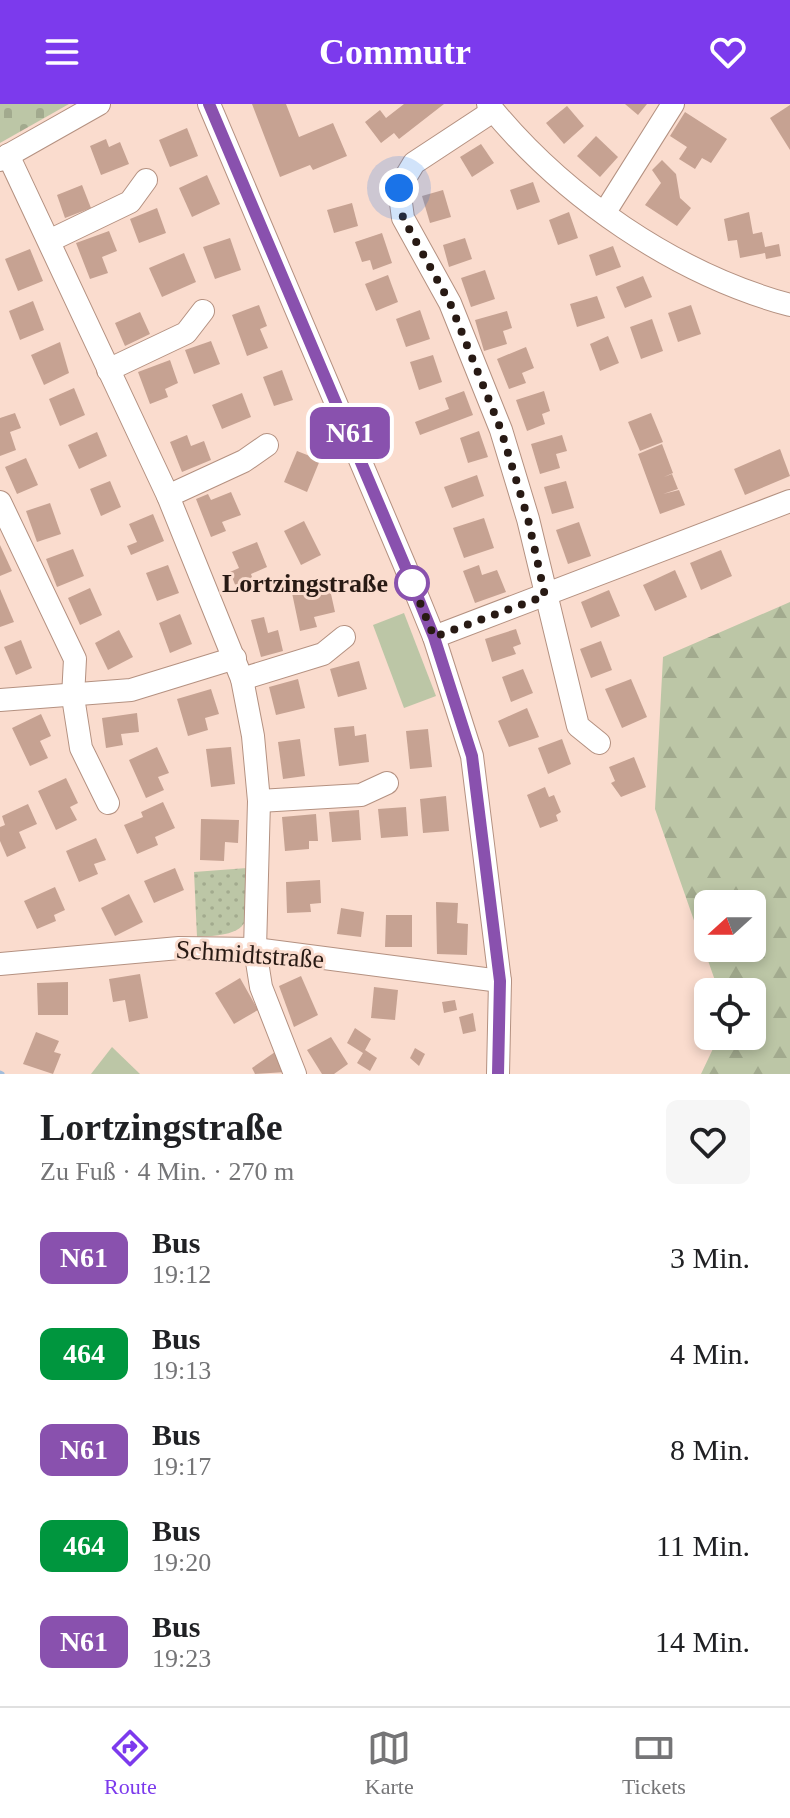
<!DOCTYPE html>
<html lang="de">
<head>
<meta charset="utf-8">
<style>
  :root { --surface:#fff; --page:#f6f6f6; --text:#202124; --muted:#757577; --line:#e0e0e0; --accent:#7c3aed }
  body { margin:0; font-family:"Times New Roman",serif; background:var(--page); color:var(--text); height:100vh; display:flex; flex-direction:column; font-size:30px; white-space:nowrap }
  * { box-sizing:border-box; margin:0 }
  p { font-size:26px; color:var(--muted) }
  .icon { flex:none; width:44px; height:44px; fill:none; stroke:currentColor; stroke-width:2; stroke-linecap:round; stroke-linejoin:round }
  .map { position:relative; height:970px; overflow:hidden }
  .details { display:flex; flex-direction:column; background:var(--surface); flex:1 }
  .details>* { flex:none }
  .badge { padding:0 16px; border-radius:12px; font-size:28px; line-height:52px }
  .needle { width:52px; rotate:249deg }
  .buttons { position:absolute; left:694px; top:786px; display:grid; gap:16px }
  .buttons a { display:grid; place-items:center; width:72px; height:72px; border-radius:12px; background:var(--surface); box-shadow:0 4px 12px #0003; font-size:40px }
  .you { position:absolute; width:40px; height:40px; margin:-20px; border:6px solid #fff; border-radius:50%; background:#1a73e8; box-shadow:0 0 0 12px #1a73e833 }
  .map>.badge { position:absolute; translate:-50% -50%; box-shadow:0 0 0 4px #fff }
  .round { display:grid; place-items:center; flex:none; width:84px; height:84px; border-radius:12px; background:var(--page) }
  .summary { display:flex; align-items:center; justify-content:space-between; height:136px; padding:0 40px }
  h1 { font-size:38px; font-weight:700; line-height:60px }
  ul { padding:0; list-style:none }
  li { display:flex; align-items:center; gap:24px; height:96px; padding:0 40px }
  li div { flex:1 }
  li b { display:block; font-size:30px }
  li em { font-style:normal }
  li .badge { min-width:88px; font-weight:700; text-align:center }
  header { display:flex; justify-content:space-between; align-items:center; height:104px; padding:0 40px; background:var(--accent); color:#fff; font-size:36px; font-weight:700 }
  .menu { display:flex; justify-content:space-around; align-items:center; height:112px; border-top:2px solid var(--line); background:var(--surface); font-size:22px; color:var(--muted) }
  .menu a { display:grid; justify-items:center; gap:4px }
  .menu .selected { color:var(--accent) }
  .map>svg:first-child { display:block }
  .forest { fill:url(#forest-firs); fill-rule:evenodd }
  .cemetery { fill:url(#cemetery-stones) }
  .park { fill:url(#park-dots) }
  .pitch { fill:#bcc6a6 }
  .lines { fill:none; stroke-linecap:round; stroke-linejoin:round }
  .stream { stroke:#a2bddc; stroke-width:5 }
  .building { fill:#c6a292 }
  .minor-casing { stroke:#b49181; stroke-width:24 }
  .minor { stroke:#fff; stroke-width:22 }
  .line-casing { stroke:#fff; stroke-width:18 }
  .line { stroke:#8951ae; stroke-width:12 }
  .walk { stroke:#281a14; stroke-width:8; stroke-dasharray:0 14.4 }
  .stop-dot { fill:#fff; stroke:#8951ae; stroke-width:4 }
  .labels { text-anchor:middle; stroke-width:6; stroke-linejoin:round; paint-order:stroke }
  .stop-label { font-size:26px; font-weight:bold; fill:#281a14; stroke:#fadcce; text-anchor:end }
  .street-label { font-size:26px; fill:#281a14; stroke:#fadcce }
</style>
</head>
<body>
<header><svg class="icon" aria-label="menu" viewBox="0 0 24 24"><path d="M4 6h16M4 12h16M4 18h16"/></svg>Commutr<svg class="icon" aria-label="heart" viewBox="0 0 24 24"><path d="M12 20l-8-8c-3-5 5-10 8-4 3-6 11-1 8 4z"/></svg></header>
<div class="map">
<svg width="790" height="970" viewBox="0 0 790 970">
  <defs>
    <pattern id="forest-firs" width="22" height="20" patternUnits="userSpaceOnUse" patternTransform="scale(2)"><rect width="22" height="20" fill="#bcc6a6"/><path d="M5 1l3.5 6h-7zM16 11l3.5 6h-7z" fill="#a2aa8e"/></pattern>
    <pattern id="cemetery-stones" width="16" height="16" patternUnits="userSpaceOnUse" patternTransform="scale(2)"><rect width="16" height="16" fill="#bcc6a6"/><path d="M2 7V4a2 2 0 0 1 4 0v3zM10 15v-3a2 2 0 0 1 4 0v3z" fill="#a2aa8e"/></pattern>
    <pattern id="park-dots" width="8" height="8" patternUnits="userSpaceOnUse" patternTransform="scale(2)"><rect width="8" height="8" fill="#bcc6a6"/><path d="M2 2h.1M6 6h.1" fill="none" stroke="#a2aa8e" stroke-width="1.8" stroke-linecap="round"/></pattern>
  </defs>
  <rect width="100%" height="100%" fill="#fadcce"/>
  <path class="forest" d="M 790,498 L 790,970 L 701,970 L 719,932 L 752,932 L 752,888 L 719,888 L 655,705 L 663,553 ZM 708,800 L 752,800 L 752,844 L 708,844 Z"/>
  <path class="cemetery" d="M 0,0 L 69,0 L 0,39 Z"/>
  <path class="park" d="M 247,764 C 247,818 258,830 197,833 L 194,768 Z"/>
  <g class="pitch">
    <path d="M 404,509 L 436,592 L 404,604 L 373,521 Z"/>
    <path d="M 112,943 L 140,970 L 91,970 Z"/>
  </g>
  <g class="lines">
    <path class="stream" d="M 0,969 L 2,970"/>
  </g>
  <g class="building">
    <path d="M 252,0 L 286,0 L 299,33 L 333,19 L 347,52 L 313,66 L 310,61 L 280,73 Z"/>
    <path d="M 404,0 L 444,0 L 399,35 L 394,29 L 381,39 L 365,18 L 380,6 L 386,14 Z"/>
    <path d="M 625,0 L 647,0 L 638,11 Z"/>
    <path d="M 790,1 L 790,46 L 770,14 Z"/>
    <path d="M 567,2 L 584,22 L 564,40 L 546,19 Z"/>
    <path d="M 685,8 L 727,35 L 711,59 L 702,54 L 695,65 L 679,55 L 687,43 L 670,32 Z"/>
    <path d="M 187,24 L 198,52 L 170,63 L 159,36 Z"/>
    <path d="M 596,32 L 618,53 L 600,73 L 577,52 Z"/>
    <path d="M 106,35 L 109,43 L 120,38 L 129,60 L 101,71 L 90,42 Z"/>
    <path d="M 481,40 L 494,59 L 472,73 L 460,53 Z"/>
    <path d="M 662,56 L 676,70 L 680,94 L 691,104 L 677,122 L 645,101 L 661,79 L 652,66 Z"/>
    <path d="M 207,71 L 220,100 L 192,113 L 179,84 Z"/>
    <path d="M 533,78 L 540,98 L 517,106 L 510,86 Z"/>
    <path d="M 82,81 L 91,104 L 65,114 L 57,91 Z"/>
    <path d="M 443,86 L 451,113 L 430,119 L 422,92 Z"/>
    <path d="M 352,99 L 358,122 L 334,129 L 327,106 Z"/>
    <path d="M 157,104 L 166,129 L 139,139 L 130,115 Z"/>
    <path d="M 569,108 L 578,134 L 558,141 L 549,116 Z"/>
    <path d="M 749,108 L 753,130 L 762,128 L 765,143 L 779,140 L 781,152 L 766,155 L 765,149 L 740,154 L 737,136 L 728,137 L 724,115 Z"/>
    <path d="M 109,127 L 117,147 L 102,153 L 108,169 L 90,175 L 76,139 Z"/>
    <path d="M 382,129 L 392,159 L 373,166 L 370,156 L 362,158 L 355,138 Z"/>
    <path d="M 230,134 L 241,166 L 215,175 L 203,143 Z"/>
    <path d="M 465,134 L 472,155 L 449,163 L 443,141 Z"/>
    <path d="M 613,142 L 621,163 L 596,172 L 589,151 Z"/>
    <path d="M 30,145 L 43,177 L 18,187 L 5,155 Z"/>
    <path d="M 184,149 L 196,178 L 162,193 L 149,164 Z"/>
    <path d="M 485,166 L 495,195 L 471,203 L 461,174 Z"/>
    <path d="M 388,171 L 398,198 L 376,207 L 365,180 Z"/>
    <path d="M 643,172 L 652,193 L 625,204 L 616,183 Z"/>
    <path d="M 597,192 L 605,214 L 577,223 L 570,200 Z"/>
    <path d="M 33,197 L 44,226 L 20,236 L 9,207 Z"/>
    <path d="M 259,201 L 267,222 L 260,225 L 268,244 L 247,252 L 232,211 Z"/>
    <path d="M 691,201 L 701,230 L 678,238 L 668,209 Z"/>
    <path d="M 420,206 L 430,235 L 406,243 L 396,215 Z"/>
    <path d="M 507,207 L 512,224 L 503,227 L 507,240 L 484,247 L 475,216 Z"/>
    <path d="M 140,208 L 150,230 L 125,242 L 115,219 Z"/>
    <path d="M 652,215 L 663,247 L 641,255 L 630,223 Z"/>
    <path d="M 608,232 L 619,259 L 600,267 L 590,240 Z"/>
    <path d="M 211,237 L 220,260 L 194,270 L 185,246 Z"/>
    <path d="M 60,238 L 69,269 L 44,281 L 31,251 Z"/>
    <path d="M 526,243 L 534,264 L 522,269 L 526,279 L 509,285 L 497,255 Z"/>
    <path d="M 433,251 L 442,278 L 419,286 L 410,258 Z"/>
    <path d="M 170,256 L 178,279 L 165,285 L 168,293 L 150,300 L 138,268 Z"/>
    <path d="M 282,266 L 293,296 L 274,302 L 263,273 Z"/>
    <path d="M 74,284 L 85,311 L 60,322 L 49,295 Z"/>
    <path d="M 464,287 L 473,311 L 420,331 L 415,318 L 449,305 L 445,294 Z"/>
    <path d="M 544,287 L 550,307 L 542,310 L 545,320 L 527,327 L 516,296 Z"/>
    <path d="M 242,289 L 251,313 L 222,325 L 212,301 Z"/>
    <path d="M 15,309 L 21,324 L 10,328 L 16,346 L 0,352 L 0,314 Z"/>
    <path d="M 651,309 L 663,338 L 640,347 L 628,318 Z"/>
    <path d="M 479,327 L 488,353 L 468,359 L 460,334 Z"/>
    <path d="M 97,328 L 107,352 L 79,365 L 68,341 Z"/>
    <path d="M 187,331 L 191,342 L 204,337 L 211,356 L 182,368 L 170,338 Z"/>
    <path d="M 562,331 L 567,347 L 556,350 L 560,364 L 540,370 L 531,340 Z"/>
    <path d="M 662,340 L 673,369 L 664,373 L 672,370 L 678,385 L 663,390 L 679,386 L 685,401 L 660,410 L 638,350 Z"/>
    <path d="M 780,345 L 790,372 L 745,391 L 734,365 Z"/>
    <path d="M 297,347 L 320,356 L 307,388 L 284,378 Z"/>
    <path d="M 26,354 L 38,381 L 17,390 L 5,363 Z"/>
    <path d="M 477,371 L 484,392 L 452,404 L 444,383 Z"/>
    <path d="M 110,377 L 121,403 L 101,412 L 90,385 Z"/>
    <path d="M 566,377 L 574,404 L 552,410 L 544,383 Z"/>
    <path d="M 231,388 L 241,411 L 222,418 L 226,427 L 211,433 L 196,395 L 208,390 L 211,396 Z"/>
    <path d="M 50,399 L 61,430 L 37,438 L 26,407 Z"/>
    <path d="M 153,410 L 164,437 L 131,451 L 127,442 L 137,438 L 129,420 Z"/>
    <path d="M 484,414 L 494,444 L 464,454 L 453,424 Z"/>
    <path d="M 304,417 L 321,451 L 301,461 L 284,427 Z"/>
    <path d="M 579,418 L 591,452 L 568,460 L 556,426 Z"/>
    <path d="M 257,438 L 267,463 L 251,470 L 253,476 L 236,483 L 230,468 L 239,464 L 232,448 Z"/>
    <path d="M 0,441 L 12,467 L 0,472 Z"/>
    <path d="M 73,445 L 84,472 L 57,483 L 46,455 Z"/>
    <path d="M 721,446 L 732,472 L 701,486 L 690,459 Z"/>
    <path d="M 168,461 L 179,489 L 157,497 L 146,469 Z"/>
    <path d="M 479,461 L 482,471 L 497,466 L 506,488 L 475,499 L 463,467 Z"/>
    <path d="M 675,466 L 687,493 L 655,507 L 643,481 Z"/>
    <path d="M 329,481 L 335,508 L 314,513 L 317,523 L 300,527 L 292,489 Z"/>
    <path d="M 90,484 L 102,511 L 80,521 L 68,494 Z"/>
    <path d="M 0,485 L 14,518 L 0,523 Z"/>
    <path d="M 609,486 L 620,512 L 591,524 L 581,498 Z"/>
    <path d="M 180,510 L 192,540 L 170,549 L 159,519 Z"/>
    <path d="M 264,513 L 268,529 L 278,526 L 283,547 L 261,553 L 251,516 Z"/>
    <path d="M 516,525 L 521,540 L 513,543 L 516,550 L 492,558 L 485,535 Z"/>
    <path d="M 119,526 L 133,553 L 108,566 L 95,539 Z"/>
    <path d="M 21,536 L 32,564 L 16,571 L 4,543 Z"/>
    <path d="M 601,537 L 612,566 L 591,574 L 580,545 Z"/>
    <path d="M 359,557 L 367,585 L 338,593 L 330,565 Z"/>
    <path d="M 523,565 L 533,589 L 511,598 L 502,573 Z"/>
    <path d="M 298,575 L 305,604 L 276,611 L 269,583 Z"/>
    <path d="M 631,575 L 647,613 L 622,624 L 605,585 Z"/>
    <path d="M 211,585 L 219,610 L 205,614 L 208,626 L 188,632 L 177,595 Z"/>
    <path d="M 527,604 L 539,633 L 509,643 L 498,617 Z"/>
    <path d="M 137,609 L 139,628 L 121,630 L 123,641 L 106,644 L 102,614 Z"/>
    <path d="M 41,610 L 51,632 L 40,637 L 48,654 L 30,662 L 12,624 Z"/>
    <path d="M 354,622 L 355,632 L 366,630 L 369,658 L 339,662 L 334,624 Z"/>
    <path d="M 428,625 L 432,663 L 410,665 L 406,627 Z"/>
    <path d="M 300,635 L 305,672 L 283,675 L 278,638 Z"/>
    <path d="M 562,635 L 571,660 L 548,670 L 538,644 Z"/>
    <path d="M 157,643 L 169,669 L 158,673 L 164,686 L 146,694 L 129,656 Z"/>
    <path d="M 231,643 L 235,680 L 211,683 L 206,645 Z"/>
    <path d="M 634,653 L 646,683 L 621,693 L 611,679 L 615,677 L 609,663 Z"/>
    <path d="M 66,674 L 78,699 L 70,703 L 77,716 L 56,726 L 38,687 Z"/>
    <path d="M 545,683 L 549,693 L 554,691 L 561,708 L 556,711 L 558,717 L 540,724 L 527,691 Z"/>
    <path d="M 446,692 L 449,727 L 423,729 L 420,695 Z"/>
    <path d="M 163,698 L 175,724 L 155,733 L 158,741 L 137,750 L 124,721 L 143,713 L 141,708 Z"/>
    <path d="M 28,700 L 37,720 L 19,728 L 26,744 L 7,753 L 0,737 L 0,723 L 5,721 L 2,712 Z"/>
    <path d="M 406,703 L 408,732 L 381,734 L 378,705 Z"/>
    <path d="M 359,706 L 361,736 L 332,738 L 329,708 Z"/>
    <path d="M 316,710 L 318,737 L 309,737 L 309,745 L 285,747 L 282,713 Z"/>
    <path d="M 201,715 L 239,716 L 238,739 L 225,738 L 224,757 L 200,756 Z"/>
    <path d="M 96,734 L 106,756 L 94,760 L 98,770 L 79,778 L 66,747 Z"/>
    <path d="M 175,764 L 184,786 L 154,799 L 144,777 Z"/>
    <path d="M 320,776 L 321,799 L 310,800 L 311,808 L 287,809 L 286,778 Z"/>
    <path d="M 55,783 L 65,806 L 54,811 L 56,817 L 37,825 L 24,797 Z"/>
    <path d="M 129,790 L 143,818 L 115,832 L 101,804 Z"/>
    <path d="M 436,798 L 458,799 L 457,819 L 468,820 L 467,851 L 437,850 Z"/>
    <path d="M 341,804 L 364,808 L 361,833 L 337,830 Z"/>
    <path d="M 386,811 L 412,811 L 412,843 L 385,843 Z"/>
    <path d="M 140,870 L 148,914 L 129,918 L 125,896 L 113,898 L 109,875 Z"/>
    <path d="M 301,872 L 318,911 L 294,923 L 279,882 Z"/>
    <path d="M 240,874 L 258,906 L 234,920 L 215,889 Z"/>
    <path d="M 68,878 L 68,911 L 38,911 L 37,879 Z"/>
    <path d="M 374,883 L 398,886 L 395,916 L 371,914 Z"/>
    <path d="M 455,896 L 457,906 L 444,909 L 442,898 Z"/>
    <path d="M 473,909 L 476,927 L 463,930 L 459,913 Z"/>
    <path d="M 355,924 L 371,935 L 365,946 L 377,954 L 370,967 L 357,959 L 363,949 L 347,939 Z"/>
    <path d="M 36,928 L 59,937 L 54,948 L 61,950 L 53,970 L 23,960 Z"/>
    <path d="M 331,933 L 348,960 L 334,970 L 322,970 L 307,946 Z"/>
    <path d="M 415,944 L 425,950 L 419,962 L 410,954 Z"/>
    <path d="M 275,948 L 286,968 L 255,970 L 252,964 Z"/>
  </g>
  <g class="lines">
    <defs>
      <g id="minor">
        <path d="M 209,0 L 405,462 L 434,533 L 472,652 L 500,877 L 498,970"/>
        <path d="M 488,0 C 562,92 675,170 790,201"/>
        <path d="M 493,7 L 414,59 L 399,84 L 403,114 L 450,199 L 501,326 L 528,415 L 578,622 L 599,639"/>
        <path d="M 8,51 L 168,392 L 242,575 L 253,632 L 259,697 L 255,845 L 261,883 L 295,970"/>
        <path d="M 0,56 L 99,0"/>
        <path d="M 605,108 L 673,0"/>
        <path d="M 51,136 L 130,98 L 146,76"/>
        <path d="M 108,266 L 186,229 L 203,207"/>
        <path d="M 168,392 L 244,357 L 267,341"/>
        <path d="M 0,398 L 75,555 L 73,593 L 81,644 L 108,699"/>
        <path d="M 434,533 L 790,397"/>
        <path d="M 242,575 L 323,550 L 344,533"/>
        <path d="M 0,596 L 131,586 L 235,554"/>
        <path d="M 259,697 L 361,691 L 387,679"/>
        <path d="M 0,860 L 179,844 L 255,845 L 500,877"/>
      </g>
    </defs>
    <use href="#minor" class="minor-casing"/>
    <use href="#minor" class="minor"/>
  </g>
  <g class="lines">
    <defs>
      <path id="line" d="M 209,0 L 405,462 L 434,533 L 472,652 L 500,877 L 498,970"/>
    </defs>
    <use href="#line" class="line-casing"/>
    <use href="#line" class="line"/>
    <path class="walk" d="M 399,84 L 403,114 L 450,199 L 501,326 L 528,415 L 545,492 L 434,533 L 412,479"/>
  </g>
  <circle class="stop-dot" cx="412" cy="479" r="16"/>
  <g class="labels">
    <g class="stop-label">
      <text x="388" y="488">Lortzingstraße</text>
    </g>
    <g class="street-label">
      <text transform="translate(250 850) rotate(4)" y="9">Schmidtstraße</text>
    </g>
  </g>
</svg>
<div class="buttons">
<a><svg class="needle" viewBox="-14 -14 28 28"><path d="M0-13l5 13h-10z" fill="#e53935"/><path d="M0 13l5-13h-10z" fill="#757577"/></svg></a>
<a><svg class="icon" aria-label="locate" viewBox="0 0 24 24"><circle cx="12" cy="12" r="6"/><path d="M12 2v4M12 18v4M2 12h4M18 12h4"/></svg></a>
</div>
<div class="you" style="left:399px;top:84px"></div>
<b class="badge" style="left:350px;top:329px;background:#8951ae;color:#fff">N61</b>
</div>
<section class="details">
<div class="summary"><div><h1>Lortzingstraße</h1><p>Zu Fuß · 4 Min. · 270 m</p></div><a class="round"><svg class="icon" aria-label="heart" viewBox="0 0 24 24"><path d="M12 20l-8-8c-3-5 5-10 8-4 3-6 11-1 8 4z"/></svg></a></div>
<ul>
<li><span class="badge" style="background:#8951ae;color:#fff">N61</span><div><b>Bus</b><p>19:12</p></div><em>3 Min.</em></li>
<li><span class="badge" style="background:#00963e;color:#fff">464</span><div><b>Bus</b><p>19:13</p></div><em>4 Min.</em></li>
<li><span class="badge" style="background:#8951ae;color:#fff">N61</span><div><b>Bus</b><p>19:17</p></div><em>8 Min.</em></li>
<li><span class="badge" style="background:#00963e;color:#fff">464</span><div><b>Bus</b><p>19:20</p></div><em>11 Min.</em></li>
<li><span class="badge" style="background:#8951ae;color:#fff">N61</span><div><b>Bus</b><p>19:23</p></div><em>14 Min.</em></li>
</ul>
</section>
<nav class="menu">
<a class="selected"><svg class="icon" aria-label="directions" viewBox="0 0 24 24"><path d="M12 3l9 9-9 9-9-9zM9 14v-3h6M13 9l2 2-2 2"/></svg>Route</a>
<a><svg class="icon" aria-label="map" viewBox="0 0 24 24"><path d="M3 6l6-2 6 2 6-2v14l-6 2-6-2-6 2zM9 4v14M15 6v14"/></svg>Karte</a>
<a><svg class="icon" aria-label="tickets" viewBox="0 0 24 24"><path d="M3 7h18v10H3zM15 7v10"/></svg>Tickets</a>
</nav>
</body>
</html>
